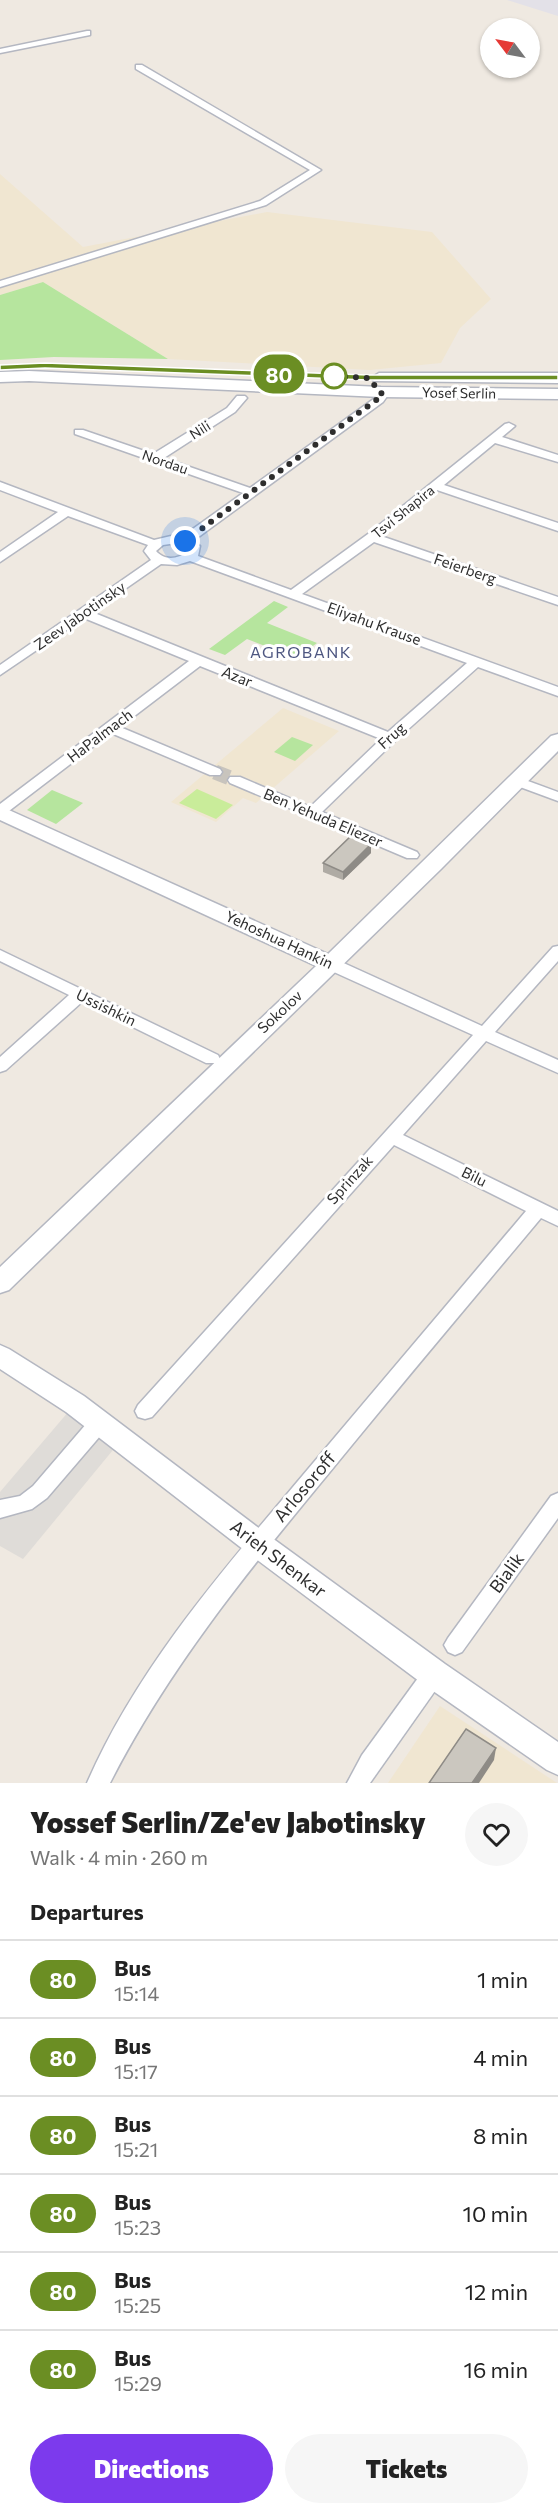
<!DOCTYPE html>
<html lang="en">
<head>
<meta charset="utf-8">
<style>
  :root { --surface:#fff; --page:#f6f6f6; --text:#222; --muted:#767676; --line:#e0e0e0; --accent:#7c3aed }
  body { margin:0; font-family:Commissioner,sans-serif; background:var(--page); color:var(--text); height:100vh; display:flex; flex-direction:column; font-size:22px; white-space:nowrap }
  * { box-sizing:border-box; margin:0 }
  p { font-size:20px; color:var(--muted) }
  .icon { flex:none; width:33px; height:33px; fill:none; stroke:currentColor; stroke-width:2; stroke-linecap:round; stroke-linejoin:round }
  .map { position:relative; height:1783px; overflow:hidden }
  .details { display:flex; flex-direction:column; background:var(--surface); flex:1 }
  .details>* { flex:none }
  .badge { padding:0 12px; border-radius:20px; font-size:21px; line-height:39px }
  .needle { width:39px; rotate:302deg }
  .buttons { position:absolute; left:480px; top:18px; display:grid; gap:12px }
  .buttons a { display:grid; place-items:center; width:60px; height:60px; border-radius:50%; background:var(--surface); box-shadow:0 2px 4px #0004; font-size:30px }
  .you { position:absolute; width:30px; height:30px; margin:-15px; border:4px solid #fff; border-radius:50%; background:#1a73e8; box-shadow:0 0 0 9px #1a73e833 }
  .map>.badge { position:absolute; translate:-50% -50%; box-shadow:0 0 0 3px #fff }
  h2 { padding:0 30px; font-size:22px; line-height:54px }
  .round { display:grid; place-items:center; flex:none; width:63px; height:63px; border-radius:32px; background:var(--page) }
  .summary { display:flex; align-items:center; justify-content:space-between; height:102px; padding:0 30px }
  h1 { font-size:28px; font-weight:800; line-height:45px }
  .primary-button { display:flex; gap:12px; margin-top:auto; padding:12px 30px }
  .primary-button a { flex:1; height:69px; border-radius:36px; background:var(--accent); color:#fff; font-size:24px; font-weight:800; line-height:69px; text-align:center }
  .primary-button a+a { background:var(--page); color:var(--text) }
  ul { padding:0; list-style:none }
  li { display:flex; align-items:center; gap:18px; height:78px; padding:0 30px; border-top:2px solid var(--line) }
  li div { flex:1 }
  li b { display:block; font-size:22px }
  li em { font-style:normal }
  li .badge { min-width:66px; font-weight:700; text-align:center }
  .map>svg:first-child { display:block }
  .industrial { fill:#e3e1e8 }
  .education { fill:#f0e6d1 }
  .green { fill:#b6e59e }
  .pitch { fill:#c9ec9a }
  .plaza { fill:#dfdcd8 }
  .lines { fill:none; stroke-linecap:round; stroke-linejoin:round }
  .street-tunnel { stroke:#c8c4bd; stroke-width:15; stroke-dasharray:15 8; stroke-linecap:butt }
  .street-casing { stroke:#b4b7c1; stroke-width:3 }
  .secondary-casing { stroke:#b4b7c1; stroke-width:3 }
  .street { fill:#fff; fill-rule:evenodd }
  .secondary { fill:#fff; fill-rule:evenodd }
  .wall { fill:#afaba4 }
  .shaded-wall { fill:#8e8b86 }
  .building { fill:#cbc7bf; stroke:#8e8b86; stroke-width:1.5 }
  .line { fill:#6b8e23; stroke:#fff; stroke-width:1.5 }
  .walk { stroke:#2e2e2e; stroke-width:6; stroke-dasharray:0 10.8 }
  .stop-dot { fill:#fff; stroke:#6b8e23; stroke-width:3 }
  .labels { text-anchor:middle; stroke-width:6; stroke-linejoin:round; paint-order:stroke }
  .far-street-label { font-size:14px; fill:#2e2e2e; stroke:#fff }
  .street-label { font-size:15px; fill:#2e2e2e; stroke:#fff }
  .neighbourhood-label { font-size:16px; letter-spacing:1.5px; fill:#4d5680; stroke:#fff }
  .near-street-label { font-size:18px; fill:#2e2e2e; stroke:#fff }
</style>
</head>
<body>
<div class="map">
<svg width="558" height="1783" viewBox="0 0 558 1783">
  <rect width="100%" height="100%" fill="#efe9e1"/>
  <path class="industrial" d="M 507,0 L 558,0 L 558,16 Z"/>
  <g class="education">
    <path d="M 0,174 L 83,247 L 267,212 L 432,232 L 491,299 L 460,328 L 441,363 L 370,370 L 168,359 L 43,282 L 0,295 Z"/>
    <path d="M 283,708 L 339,731 L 256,803 L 243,798 L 216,822 L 171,802 Z"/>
    <path d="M 440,1706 L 557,1783 L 388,1783 Z"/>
  </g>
  <g class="green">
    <path d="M 43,282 L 168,359 L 54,357 L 0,360 L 0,295 Z"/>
    <path d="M 274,601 L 288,607 L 267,623 L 317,643 L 296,658 L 247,639 L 225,655 L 209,649 Z"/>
    <path d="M 292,737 L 313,745 L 295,761 L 274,752 Z"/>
    <path d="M 52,790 L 83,803 L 56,824 L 27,810 Z"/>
  </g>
  <path class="pitch" d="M 197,789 L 233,805 L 216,819 L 179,803 Z"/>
  <path class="plaza" d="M 75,1404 L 122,1439 L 23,1559 L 0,1546 L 0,1492 Z"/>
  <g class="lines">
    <path class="street-tunnel" d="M 215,772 L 235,780"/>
    <defs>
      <g id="street">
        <path d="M 87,31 L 90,31 L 90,35 L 0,53 L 0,49 Z"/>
        <path d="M 136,65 L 142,65 L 321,170 L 266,205 L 0,287 L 0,281 L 260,201 L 310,170 L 136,69 Z"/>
        <path d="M 381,389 L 388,395 L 383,402 L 193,541 L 200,546 L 198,556 L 291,590 L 368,534 L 505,424 L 509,423 L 515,426 L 502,437 L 558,455 L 558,462 L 495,443 L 444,485 L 558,523 L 558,531 L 437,490 L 381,536 L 558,597 L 558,605 L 374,542 L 302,594 L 558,687 L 558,696 L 478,667 L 395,741 L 322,812 L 417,852 L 419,855 L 417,858 L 407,858 L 230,783 L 228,780 L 230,777 L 240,777 L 310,807 L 381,739 L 200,666 L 120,727 L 220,769 L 222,772 L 220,775 L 210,775 L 111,733 L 5,814 L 0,815 L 0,804 L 189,661 L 84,618 L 0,675 L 0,665 L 151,560 L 144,551 L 148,545 L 68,516 L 0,562 L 0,552 L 58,512 L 0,490 L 0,482 L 154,540 L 171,536 L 183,536 L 243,493 L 75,434 L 75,430 L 83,430 L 153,454 L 227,408 L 237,396 L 245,396 L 247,398 L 235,412 L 164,458 L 250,488 L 375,398 L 377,395 L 376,392 ZM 177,543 L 188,548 L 188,552 C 177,559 165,561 156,551 L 163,545 ZM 190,561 L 467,663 L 388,732 L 92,612 L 161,564 L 177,565 Z"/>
        <path d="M 517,777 L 558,792 L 558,801 L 512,784 L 510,781 Z"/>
        <path d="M 558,946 L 558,961 L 495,1032 L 558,1060 L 558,1073 L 486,1041 L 403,1135 L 558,1211 L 558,1226 L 541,1218 C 470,1303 399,1387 329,1473 C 248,1571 168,1669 110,1783 L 87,1783 C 137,1668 223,1570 303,1475 C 377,1387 452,1299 526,1211 L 394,1145 L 152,1417 L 145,1419 L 138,1417 L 135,1411 L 138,1405 L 473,1035 L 325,968 L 323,964 L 325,960 L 337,960 L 482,1026 L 553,947 Z"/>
        <path d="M 0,950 L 218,1055 L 220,1059 L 218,1063 L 206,1063 L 82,1002 L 6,1070 L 0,1072 L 0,1057 L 69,995 L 0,961 Z"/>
        <path d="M 100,1414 L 107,1416 L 110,1422 L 107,1428 L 47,1498 L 32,1509 L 0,1518 L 0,1500 L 20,1496 L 33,1486 L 93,1416 Z"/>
        <path d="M 558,1493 L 558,1518 L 462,1652 L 455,1655 L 448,1652 L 444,1645 L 448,1638 L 551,1496 Z"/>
        <path d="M 434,1664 L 442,1667 L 445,1674 L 442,1681 L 370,1783 L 347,1783 L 362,1755 L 426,1667 Z"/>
      </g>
      <g id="secondary">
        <path d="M 29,371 L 381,387 L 558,389 L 558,399 L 381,397 L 29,381 L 0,382 L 0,372 Z"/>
        <path d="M 379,373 L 558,373 L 558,383 L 374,381 L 371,378 Z"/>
        <path d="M 558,734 L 558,751 L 441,869 L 9,1290 L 0,1293 L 0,1267 L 316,966 L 0,820 L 0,806 L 328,954 L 551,736 Z"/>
        <path d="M 0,1345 L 9,1349 L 84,1396 L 268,1535 L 445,1664 L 558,1742 L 558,1775 L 547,1770 L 423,1684 L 248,1553 L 66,1412 L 0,1369 Z"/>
      </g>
    </defs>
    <use href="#street" class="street-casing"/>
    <use href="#secondary" class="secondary-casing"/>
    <use href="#street" class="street"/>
    <use href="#secondary" class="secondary"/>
  </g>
  <path class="wall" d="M 371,844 L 371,853 L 343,880 L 323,872 L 323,863 Z"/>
  <g class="shaded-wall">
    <path d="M 371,844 L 371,853 L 343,880 L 343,872 Z"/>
    <path d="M 496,1748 L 494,1760 L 479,1783 L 472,1783 Z"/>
  </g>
  <g class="building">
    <path d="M 351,836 L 371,844 L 343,872 L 323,863 Z"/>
    <path d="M 466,1729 L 496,1748 L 472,1783 L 429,1783 Z"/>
  </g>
  <path class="line" d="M 45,363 L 368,375 L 558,375 L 558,380 L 368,380 L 45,368 L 0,370 L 0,365 Z"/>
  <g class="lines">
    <path class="walk" d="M 185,541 L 383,395 L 368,378 L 334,376"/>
  </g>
  <circle class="stop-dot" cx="334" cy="376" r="12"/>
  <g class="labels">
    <g class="far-street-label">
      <text transform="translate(459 393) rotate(1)" y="5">Yosef Serlin</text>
      <text transform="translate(200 430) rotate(-32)" y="5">Nili</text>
      <text transform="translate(165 462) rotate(19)" y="5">Nordau</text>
      <text transform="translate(403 512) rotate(-39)" y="5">Tsvi Shapira</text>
    </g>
    <g class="street-label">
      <text transform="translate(465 569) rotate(19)" y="5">Feierberg</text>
      <text transform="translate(80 616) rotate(-35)" y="5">Zeev Jabotinsky</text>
      <text transform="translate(374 624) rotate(20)" y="5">Eliyahu Krause</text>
      <text transform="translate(237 677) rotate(22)" y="5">Azar</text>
      <text transform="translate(100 736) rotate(-37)" y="5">HaPalmach</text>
      <text transform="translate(392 736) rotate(-42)" y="5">Frug</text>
      <text transform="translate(323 818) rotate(23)" y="5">Ben Yehuda Eliezer</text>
      <text transform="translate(279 940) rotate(25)" y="5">Yehoshua Hankin</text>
      <text transform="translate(106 1008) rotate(26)" y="5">Ussishkin</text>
      <text transform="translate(280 1012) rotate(-43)" y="5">Sokolov</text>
      <text transform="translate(474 1177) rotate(26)" y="5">Bilu</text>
      <text transform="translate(350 1180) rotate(-48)" y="5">Sprinzak</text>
    </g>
    <g class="neighbourhood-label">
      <text x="301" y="658">AGROBANK</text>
    </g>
    <g class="near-street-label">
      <text transform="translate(305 1487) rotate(-50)" y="6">Arlosoroff</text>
      <text transform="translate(278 1559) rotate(37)" y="6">Arieh Shenkar</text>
      <text transform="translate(507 1573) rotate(-54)" y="6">Bialik</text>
    </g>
  </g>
</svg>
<div class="buttons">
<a><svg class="needle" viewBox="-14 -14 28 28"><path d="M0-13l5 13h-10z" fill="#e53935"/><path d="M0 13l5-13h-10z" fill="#767676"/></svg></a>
</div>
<div class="you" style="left:185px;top:541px"></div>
<b class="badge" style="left:279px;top:374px;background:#6b8e23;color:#fff">80</b>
</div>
<section class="details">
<div class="summary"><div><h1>Yossef Serlin/Ze'ev Jabotinsky</h1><p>Walk · 4 min · 260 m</p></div><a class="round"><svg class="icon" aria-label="heart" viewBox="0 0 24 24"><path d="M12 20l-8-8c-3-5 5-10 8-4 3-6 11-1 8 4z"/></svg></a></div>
<h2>Departures</h2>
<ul>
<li><span class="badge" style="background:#6b8e23;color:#fff">80</span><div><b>Bus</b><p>15:14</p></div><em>1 min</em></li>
<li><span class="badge" style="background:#6b8e23;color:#fff">80</span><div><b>Bus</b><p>15:17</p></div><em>4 min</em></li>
<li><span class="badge" style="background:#6b8e23;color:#fff">80</span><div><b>Bus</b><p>15:21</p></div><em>8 min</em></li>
<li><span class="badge" style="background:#6b8e23;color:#fff">80</span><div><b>Bus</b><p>15:23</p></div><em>10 min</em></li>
<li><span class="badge" style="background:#6b8e23;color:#fff">80</span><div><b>Bus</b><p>15:25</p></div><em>12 min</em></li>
<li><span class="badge" style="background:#6b8e23;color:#fff">80</span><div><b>Bus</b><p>15:29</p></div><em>16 min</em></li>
</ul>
<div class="primary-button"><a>Directions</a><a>Tickets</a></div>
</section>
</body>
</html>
